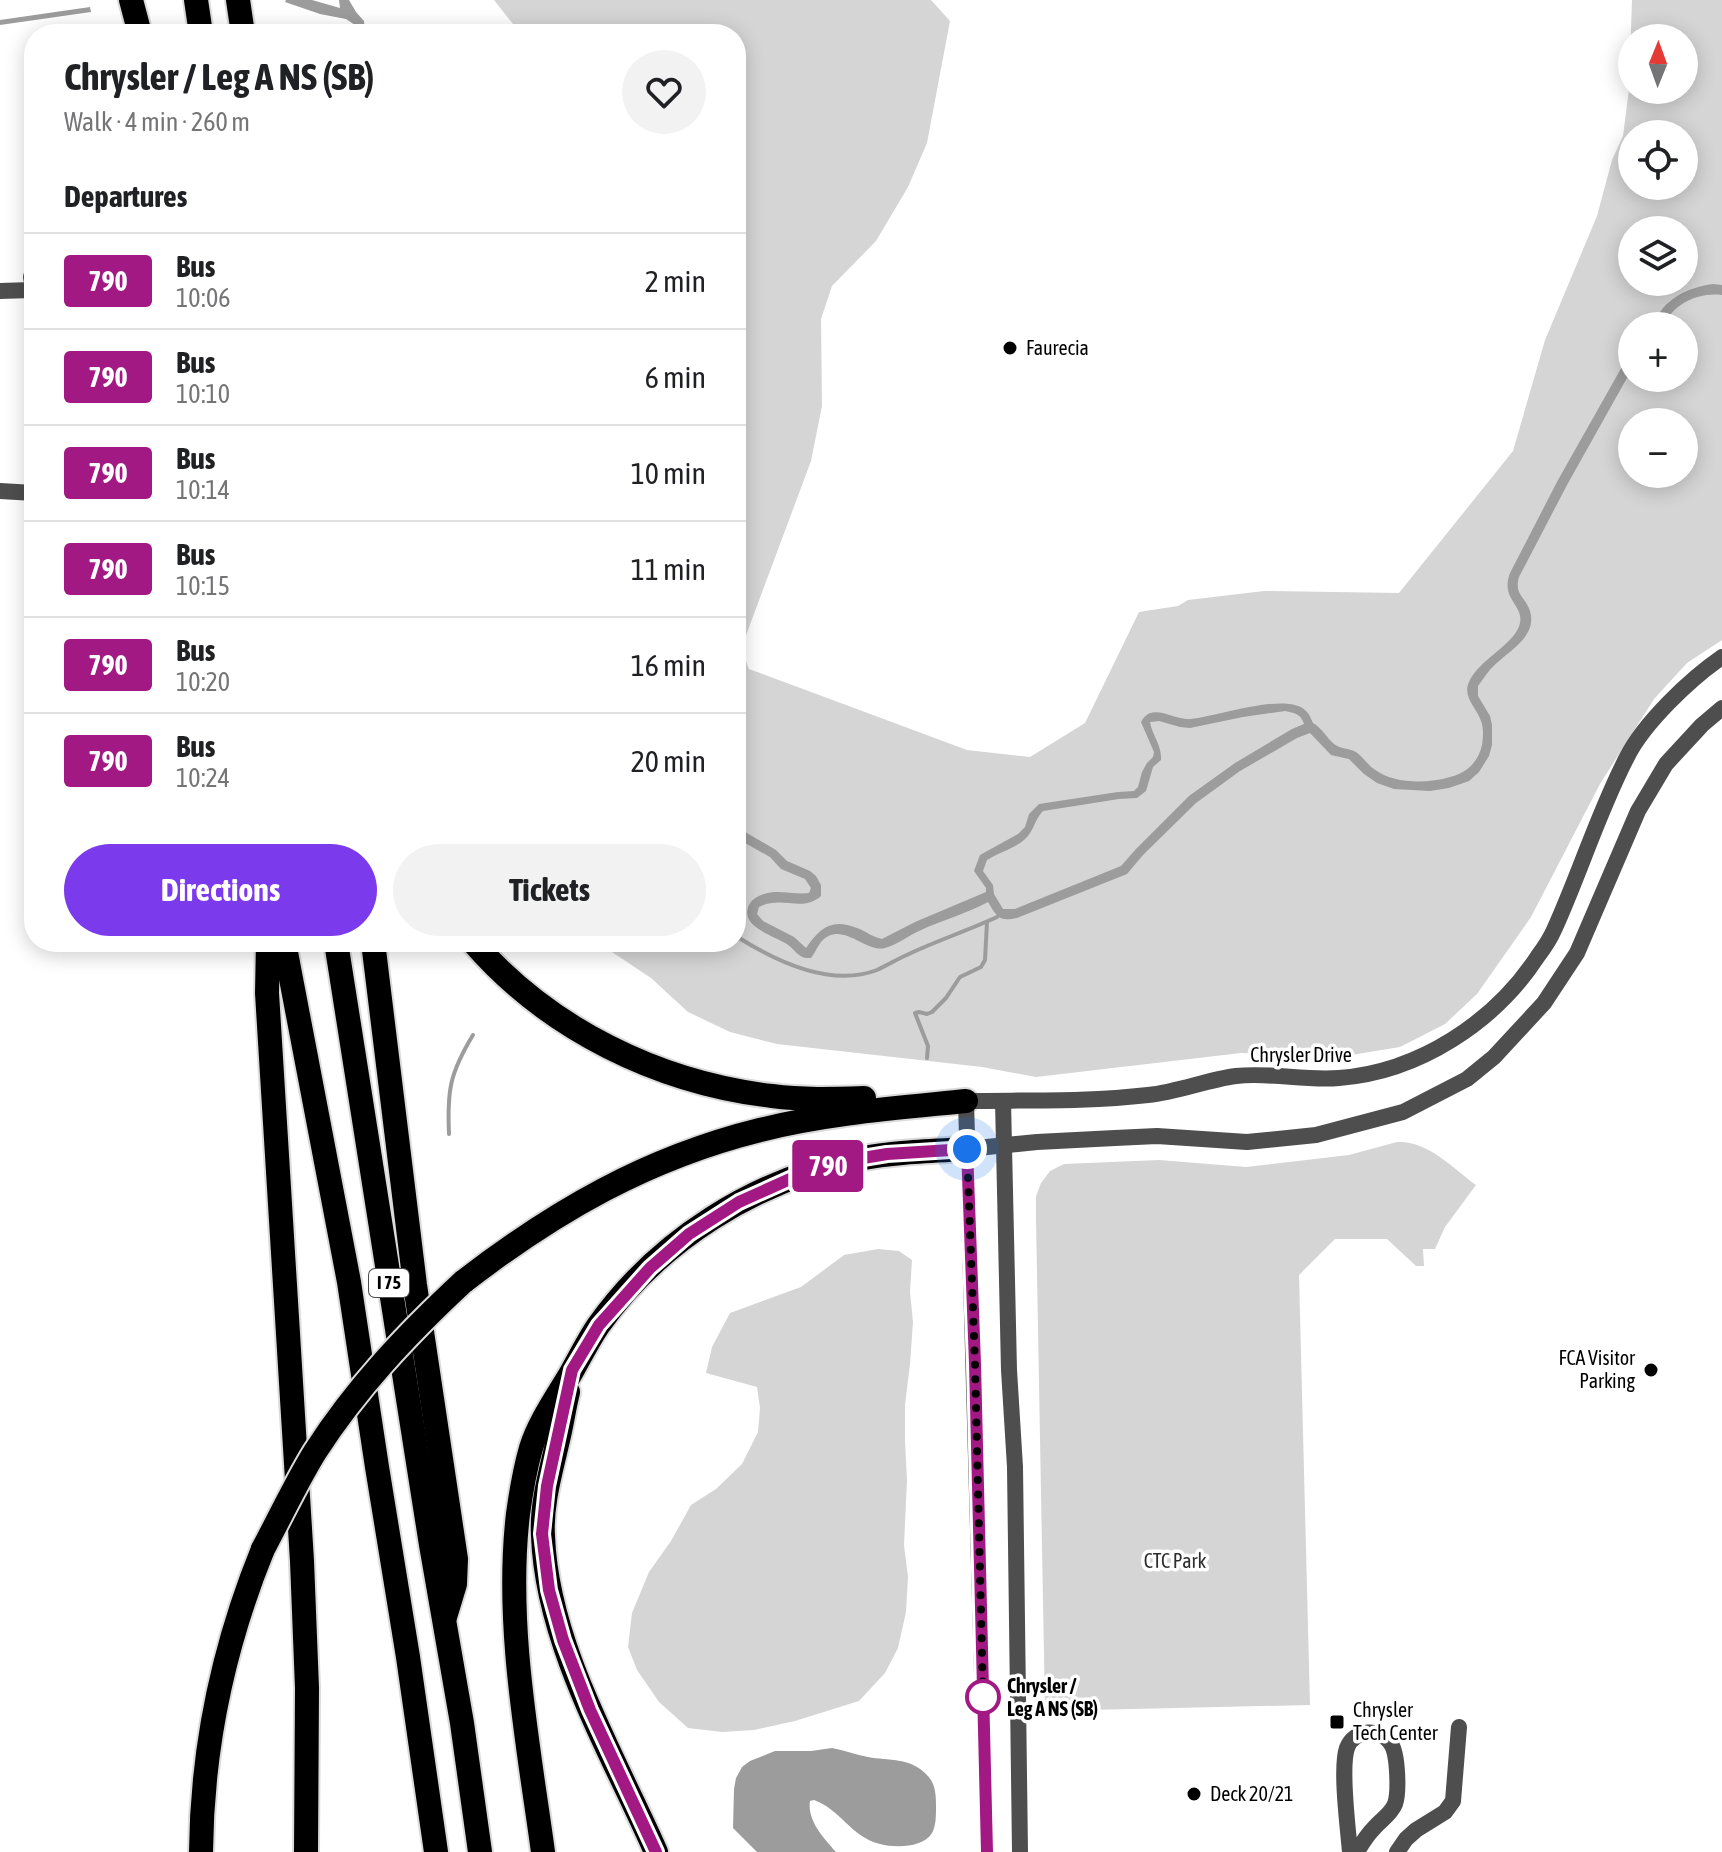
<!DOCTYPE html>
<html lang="en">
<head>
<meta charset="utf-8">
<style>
  :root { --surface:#fff; --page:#f2f2f2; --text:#202124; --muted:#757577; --line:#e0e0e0; --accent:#7c3aed }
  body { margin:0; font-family:"Asap Condensed",sans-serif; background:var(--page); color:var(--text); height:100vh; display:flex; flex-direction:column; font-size:30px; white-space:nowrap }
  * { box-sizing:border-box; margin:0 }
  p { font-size:26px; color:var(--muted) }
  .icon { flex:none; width:44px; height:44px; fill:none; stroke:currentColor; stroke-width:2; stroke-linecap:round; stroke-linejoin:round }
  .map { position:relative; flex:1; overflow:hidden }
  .panel { position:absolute; left:24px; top:24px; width:722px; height:928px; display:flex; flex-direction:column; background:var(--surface); border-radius:32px; box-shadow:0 4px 20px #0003 }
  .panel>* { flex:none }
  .badge { padding:0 16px; border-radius:6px; font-size:28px; line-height:52px }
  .needle { width:52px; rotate:1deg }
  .tools { position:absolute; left:1618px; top:24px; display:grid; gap:16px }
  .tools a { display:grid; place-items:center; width:80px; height:80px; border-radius:50%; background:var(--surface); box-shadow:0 4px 20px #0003; font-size:40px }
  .you { position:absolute; width:40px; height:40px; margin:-20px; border:6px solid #fff; border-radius:50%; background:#1a73e8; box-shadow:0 0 0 12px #1a73e833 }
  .map>.badge { position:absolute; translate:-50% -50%; box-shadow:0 0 0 4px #fff }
  h2 { padding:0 40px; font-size:30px; line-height:72px }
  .round { display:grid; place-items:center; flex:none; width:84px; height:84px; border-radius:42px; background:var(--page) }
  .headline { display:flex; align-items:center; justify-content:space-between; height:136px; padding:0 40px }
  h1 { font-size:38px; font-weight:700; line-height:60px }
  .primary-button { display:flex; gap:16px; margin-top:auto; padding:16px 40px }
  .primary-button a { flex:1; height:92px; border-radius:48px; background:var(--accent); color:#fff; font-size:32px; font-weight:700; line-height:92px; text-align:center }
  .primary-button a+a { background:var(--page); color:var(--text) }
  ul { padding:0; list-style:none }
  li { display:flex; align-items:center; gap:24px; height:96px; padding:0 40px; border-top:2px solid var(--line) }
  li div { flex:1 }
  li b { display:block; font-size:30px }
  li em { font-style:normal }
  li .badge { min-width:88px; font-weight:700; text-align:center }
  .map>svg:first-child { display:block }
  .green { fill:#d5d5d5; fill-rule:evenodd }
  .water { fill:#9c9c9c; fill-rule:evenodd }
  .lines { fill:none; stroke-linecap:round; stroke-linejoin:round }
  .stream { stroke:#9c9c9c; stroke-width:4 }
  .motorway-casing { stroke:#dbdbdb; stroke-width:28 }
  .minor { stroke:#4e4e4e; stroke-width:16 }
  .motorway { stroke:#000; stroke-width:24 }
  .motorway-bridge-casing { stroke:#dbdbdb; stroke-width:28; stroke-linecap:butt }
  .motorway-bridge { stroke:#000; stroke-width:24 }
  .line-casing { stroke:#fff; stroke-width:18 }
  .line { stroke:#a31984; stroke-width:12 }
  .walk { stroke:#000; stroke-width:8; stroke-dasharray:0 14.4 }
  .poi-dot { fill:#000; stroke:#fff; stroke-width:3 }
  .stop-dot { fill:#fff; stroke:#a31984; stroke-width:4 }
  .labels { text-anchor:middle; stroke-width:7; stroke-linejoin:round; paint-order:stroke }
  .shield { fill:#fff; stroke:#4c4c4c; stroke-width:2 }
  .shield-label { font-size:18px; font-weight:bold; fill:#000 }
  .poi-label { font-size:20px; fill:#000; stroke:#fff; text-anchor:start }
  .street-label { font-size:20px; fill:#000; stroke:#fff }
  .park-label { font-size:20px; fill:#2c2c2c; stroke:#fff }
  .stop-label { font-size:20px; font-weight:bold; fill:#000; stroke:#fff; text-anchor:start }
</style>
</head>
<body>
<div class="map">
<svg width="1722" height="1852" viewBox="0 0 1722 1852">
  <rect width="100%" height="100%" fill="#fff"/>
  <g class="green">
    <path d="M 494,0 L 931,0 L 950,21 L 927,143 L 908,187 L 876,241 L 832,286 L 821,319 L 822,406 L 811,461 L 745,638 L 743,654 L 749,669 L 967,750 L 1030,757 L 1085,723 L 1139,612 L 1178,606 L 1188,600 L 1264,591 L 1399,593 L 1513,451 L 1545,340 L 1597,216 L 1612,160 L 1623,136 L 1629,89 L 1632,0 L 1722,0 L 1722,640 L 1687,663 L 1654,699 L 1600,784 L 1531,917 L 1477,994 L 1445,1024 L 1400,1047 L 1339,1057 L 1241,1053 L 1036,1077 L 982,1067 L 777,1044 L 730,1032 L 688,1012 L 651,978 L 597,942 L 736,942 L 736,34 L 513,34 L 513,24 ZM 1632,38 L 1684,38 L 1684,90 L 1632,90 ZM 1632,134 L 1684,134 L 1684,186 L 1632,186 ZM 1632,230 L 1684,230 L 1684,282 L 1632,282 ZM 1632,326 L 1684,326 L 1684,378 L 1632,378 ZM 1632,422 L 1684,422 L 1684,474 L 1632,474 Z"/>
    <path d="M 367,29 L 418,29 L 428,34 L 360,34 Z"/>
    <path d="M 1397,1142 C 1427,1140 1453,1168 1476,1185 L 1445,1227 L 1435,1249 L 1423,1249 L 1424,1266 L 1416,1266 L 1387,1239 L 1335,1239 L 1299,1275 L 1310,1705 L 1045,1711 L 1036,1219 L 1036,1196 L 1041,1183 L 1050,1171 L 1064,1164 L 1159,1160 L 1246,1167 L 1349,1155 Z"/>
    <path d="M 878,1249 L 899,1251 L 912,1260 L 910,1292 L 913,1322 L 910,1364 L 905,1405 L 905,1441 L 907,1480 L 904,1545 L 908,1577 L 906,1612 L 898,1648 L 885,1673 L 859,1701 L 795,1721 L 754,1730 L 722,1732 L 688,1728 L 659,1702 L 637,1670 L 628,1647 L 632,1613 L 649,1572 L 671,1541 L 691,1505 L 716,1489 L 742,1464 L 758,1432 L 760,1408 L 757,1387 L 706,1373 L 712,1347 L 730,1313 L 801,1287 L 844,1255 Z"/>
  </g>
  <g class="water">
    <path d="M 286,0 L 312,0 L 340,8 L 339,0 L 349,0 L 356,12 L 364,21 L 365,34 L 355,34 L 355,25 L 346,19 L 320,14 L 285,2 Z"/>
    <path d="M 90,7 L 91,12 L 0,25 L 0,20 Z"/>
    <path d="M 1713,284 L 1722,285 L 1722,295 C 1698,292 1673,304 1663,326 L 1653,326 C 1663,299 1686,288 1713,284 Z"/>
    <path d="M 1632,349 L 1632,369 L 1567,485 L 1519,577 C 1514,595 1525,596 1530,611 C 1537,635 1513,648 1498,662 C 1490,668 1484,678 1478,686 L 1478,696 L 1490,716 L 1492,725 L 1492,745 L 1489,756 L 1479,772 L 1469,781 L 1449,788 L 1430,791 L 1394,789 L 1377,783 L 1364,774 L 1349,759 L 1331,755 L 1310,733 L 1297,738 L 1240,771 L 1196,803 L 1143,855 L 1127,874 L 1017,918 C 999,922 997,917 988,902 C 966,914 942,920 919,931 C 908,936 897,945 885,948 C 865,953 841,919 821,942 C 817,947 815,953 811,958 C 797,959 796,949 785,943 C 772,935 739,926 749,905 C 752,899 758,896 764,894 C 778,889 794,895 809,893 L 811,888 L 805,879 L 781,869 L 770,857 L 738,839 L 736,837 L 736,813 L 741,828 L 745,832 L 776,850 L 787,861 L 810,871 L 816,876 L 821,885 L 821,896 C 802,913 782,895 759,907 L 757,914 L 763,921 L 794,937 L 806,948 C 820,928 831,918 857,928 C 866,931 872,937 882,939 L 915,922 L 986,892 L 986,888 L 974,871 L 980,855 L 1018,834 L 1025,827 L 1029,814 L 1039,804 L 1118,792 L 1134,791 L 1138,787 L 1142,772 L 1147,763 L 1153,757 L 1154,752 L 1141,722 C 1152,701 1174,721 1191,719 C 1216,717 1290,690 1307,712 C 1310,715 1311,719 1313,723 C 1322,728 1326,737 1334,744 C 1340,749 1349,748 1356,752 C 1363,757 1367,764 1374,769 C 1393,784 1427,784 1450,777 C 1466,773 1478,763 1482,745 C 1483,738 1484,728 1481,721 C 1477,708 1462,697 1469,682 C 1479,659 1516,644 1520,623 C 1524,605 1500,599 1510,573 L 1558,480 ZM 1285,711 C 1295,713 1301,714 1304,724 L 1292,729 L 1235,763 L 1189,796 L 1136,849 L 1121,866 L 1015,909 L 1003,909 L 994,894 L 993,885 L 983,871 L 987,860 C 998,853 1013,849 1024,840 C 1034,832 1034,820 1043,811 L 1119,799 L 1137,798 L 1146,791 L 1153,767 L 1161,760 C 1162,745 1152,735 1150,722 L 1159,721 L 1180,727 L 1190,728 L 1243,717 Z"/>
    <path d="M 832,1748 C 844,1750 856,1755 868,1757 C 889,1761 909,1757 926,1774 C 936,1783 936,1796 936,1808 C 936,1816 936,1826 932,1833 C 923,1848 895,1848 880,1844 C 851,1837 840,1809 814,1800 L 810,1801 C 807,1821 824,1838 836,1852 L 757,1852 L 733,1828 L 734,1789 L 736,1778 L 742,1767 L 750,1761 L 775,1751 L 811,1751 Z"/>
  </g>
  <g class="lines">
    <g class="stream">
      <path d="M 736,936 C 775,961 830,988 877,970 C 888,965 899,958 911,953 C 939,940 969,930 997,917"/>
      <path d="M 642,942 L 650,943 L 652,942"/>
      <path d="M 927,1058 L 928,1046 L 915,1013 L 919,1012 L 927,1014 L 932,1012 L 946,998 L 960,977 L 981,967 L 985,960 L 987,922"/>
      <path d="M 449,1134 C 447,1090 450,1073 473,1035"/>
    </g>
    <defs>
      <g id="motorway">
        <path d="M 131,0 L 140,34"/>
        <path d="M 196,0 L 201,34"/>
        <path d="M 238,0 L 243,34"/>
        <path d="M 268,942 L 267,993 L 302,1561 L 307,1688 L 306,1852"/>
        <path d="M 284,942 L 349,1282 L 377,1467 L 408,1657 L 436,1852"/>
        <path d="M 336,942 L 431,1545 L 462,1723 L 480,1852"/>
        <path d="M 373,942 L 415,1285 L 456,1559 L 455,1584 L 445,1617"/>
        <path d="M 473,942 C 548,1029 659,1083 772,1096 C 802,1100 833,1099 864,1098"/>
        <path d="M 463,1282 C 555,1211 647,1158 760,1130 C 828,1113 897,1108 966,1101"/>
        <path d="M 568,1392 C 564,1408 562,1424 558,1440 C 551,1471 541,1504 543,1536 C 547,1645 613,1754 656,1852"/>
        <path d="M 201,1852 C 202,1746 223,1647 263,1549"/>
        <path d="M 543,1852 C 528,1742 505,1624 518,1514 C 521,1492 525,1469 531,1448 C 539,1422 557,1397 571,1373 C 580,1357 588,1341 598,1326 C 659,1240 755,1180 858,1159 C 894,1152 930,1151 967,1149"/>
      </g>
    </defs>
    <use href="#motorway" class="motorway-casing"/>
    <g class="minor">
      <path d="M 34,267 L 31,277 L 34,294"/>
      <path d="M 0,291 L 32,290"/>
      <path d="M 0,491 L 34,493"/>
      <path d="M 1003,1101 L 1009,1370 L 1015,1467 L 1020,1852"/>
      <path d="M 967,1149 L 1037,1142 L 1115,1138 L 1157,1136 L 1247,1142 L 1316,1135 L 1403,1112 L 1467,1079 L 1494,1057 L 1544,1003 L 1577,953 L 1638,811 L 1666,764 L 1702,725 L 1722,708"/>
      <path d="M 987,1852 L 966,1101 C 1027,1100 1088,1102 1148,1095 C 1178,1092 1206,1080 1236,1076 C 1270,1072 1305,1081 1339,1078 C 1419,1072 1495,1022 1538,956 C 1544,948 1550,939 1554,930 C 1580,873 1598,813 1627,757 C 1644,723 1690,679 1722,657"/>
      <path d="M 1350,1852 C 1348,1828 1340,1768 1347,1748 C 1354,1729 1381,1727 1391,1744 C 1398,1754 1399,1793 1395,1804 C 1391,1814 1381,1820 1375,1827 C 1367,1835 1362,1843 1357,1852"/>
      <path d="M 1397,1852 L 1406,1839 L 1416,1830 L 1445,1812 L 1453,1801 L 1459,1727"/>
    </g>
    <use href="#motorway" class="motorway"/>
    <defs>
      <path id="motorway-bridge" d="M 263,1549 C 280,1517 296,1483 315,1452 C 356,1388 407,1334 463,1282"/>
    </defs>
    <use href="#motorway-bridge" class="motorway-bridge-casing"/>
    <use href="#motorway-bridge" class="motorway-bridge"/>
  </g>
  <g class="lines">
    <defs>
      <path id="line" d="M 656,1852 L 590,1710 L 563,1640 L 549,1590 L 542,1534 L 547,1486 L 572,1370 L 599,1325 L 650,1268 L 689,1234 L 739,1202 L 799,1175 L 857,1159 L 887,1154 L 967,1149 L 975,1364 L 987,1852"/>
    </defs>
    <use href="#line" class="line-casing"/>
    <use href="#line" class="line"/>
    <path class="walk" d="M 967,1149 L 975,1364 L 983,1697"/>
  </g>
  <g class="poi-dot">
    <circle cx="1010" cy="348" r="8"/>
    <circle cx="1651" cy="1370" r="8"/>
    <rect x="1329" y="1714" width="16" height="16" rx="4"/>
    <circle cx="1194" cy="1794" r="8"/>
  </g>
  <circle class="stop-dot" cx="983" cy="1697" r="16"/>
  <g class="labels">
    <rect class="shield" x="369" y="1269" width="40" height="28" rx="6"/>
    <g class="shield-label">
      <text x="389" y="1289">I 75</text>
    </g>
    <g class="poi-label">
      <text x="1026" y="355">Faurecia</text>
      <text x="1635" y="1365" text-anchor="end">FCA Visitor<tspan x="1635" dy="23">Parking</tspan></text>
      <text x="1353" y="1717">Chrysler<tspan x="1353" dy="23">Tech Center</tspan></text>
      <text x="1210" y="1801">Deck 20/21</text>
    </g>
    <g class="street-label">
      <text x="1301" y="1062">Chrysler Drive</text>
    </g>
    <g class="park-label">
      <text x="1175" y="1568">CTC Park</text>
    </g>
    <g class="stop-label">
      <text x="1007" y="1693">Chrysler /<tspan x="1007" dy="23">Leg A NS (SB)</tspan></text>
    </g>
  </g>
</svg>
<div class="tools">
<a><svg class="needle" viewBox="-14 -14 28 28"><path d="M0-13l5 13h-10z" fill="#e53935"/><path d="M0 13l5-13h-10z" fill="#757577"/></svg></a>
<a><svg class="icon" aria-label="locate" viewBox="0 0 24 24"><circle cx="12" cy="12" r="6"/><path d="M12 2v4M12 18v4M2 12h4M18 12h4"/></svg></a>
<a><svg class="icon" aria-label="layers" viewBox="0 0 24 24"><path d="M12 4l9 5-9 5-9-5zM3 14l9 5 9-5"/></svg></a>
<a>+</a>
<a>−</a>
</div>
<div class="you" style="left:967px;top:1149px"></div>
<b class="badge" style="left:828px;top:1166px;background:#a31984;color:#fff">790</b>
<section class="panel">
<div class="headline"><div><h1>Chrysler / Leg A NS (SB)</h1><p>Walk · 4 min · 260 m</p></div><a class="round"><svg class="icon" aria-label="heart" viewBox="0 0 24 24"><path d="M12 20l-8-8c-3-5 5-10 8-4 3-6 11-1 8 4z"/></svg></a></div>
<h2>Departures</h2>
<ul>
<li><span class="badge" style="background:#a31984;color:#fff">790</span><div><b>Bus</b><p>10:06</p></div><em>2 min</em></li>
<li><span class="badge" style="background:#a31984;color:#fff">790</span><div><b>Bus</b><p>10:10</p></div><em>6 min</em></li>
<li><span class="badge" style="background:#a31984;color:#fff">790</span><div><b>Bus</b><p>10:14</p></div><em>10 min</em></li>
<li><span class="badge" style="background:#a31984;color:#fff">790</span><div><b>Bus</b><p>10:15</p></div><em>11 min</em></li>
<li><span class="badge" style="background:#a31984;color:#fff">790</span><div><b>Bus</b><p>10:20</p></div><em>16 min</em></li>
<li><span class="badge" style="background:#a31984;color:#fff">790</span><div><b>Bus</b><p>10:24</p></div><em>20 min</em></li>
</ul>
<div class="primary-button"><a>Directions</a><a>Tickets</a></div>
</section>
</div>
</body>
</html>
